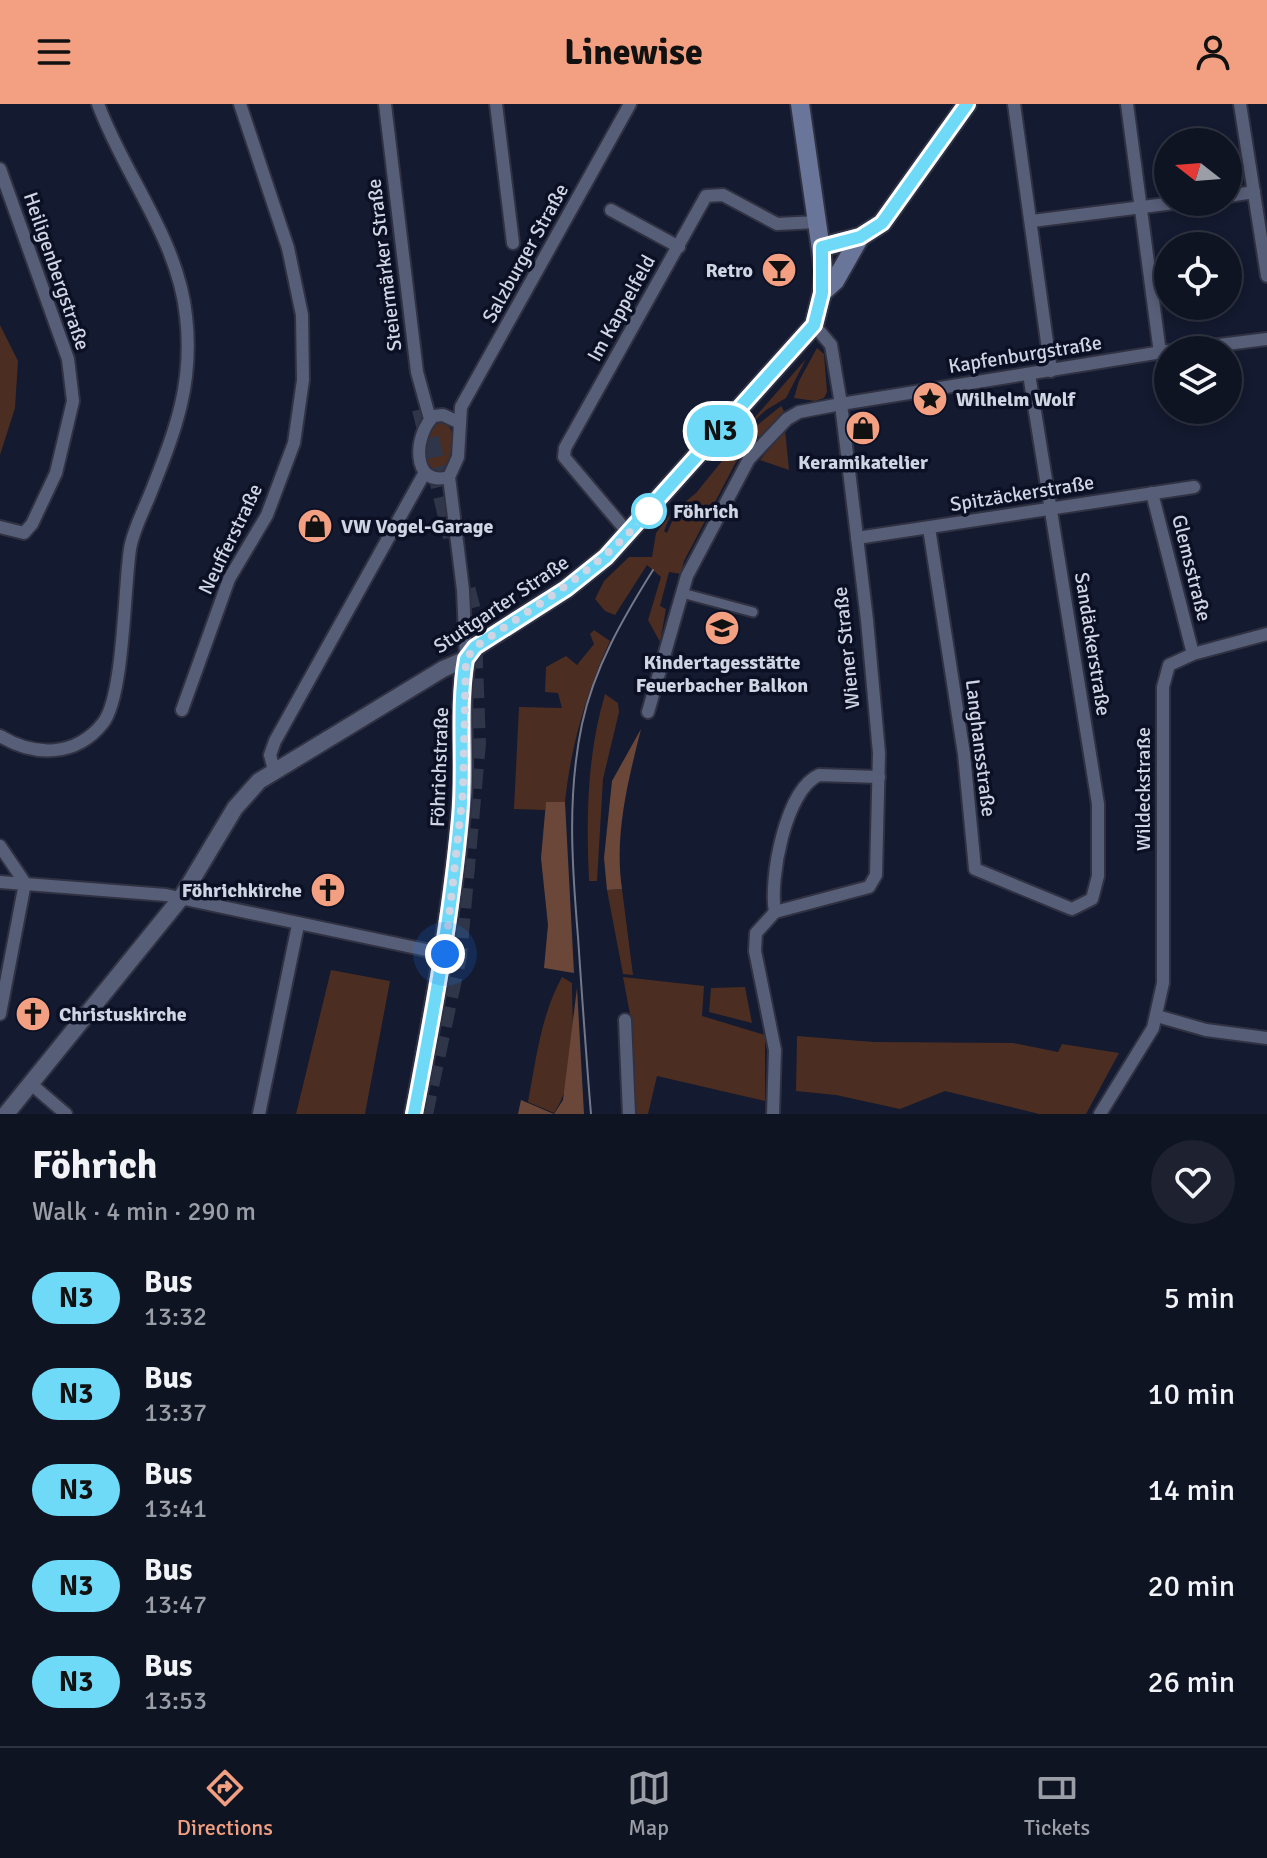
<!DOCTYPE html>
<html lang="en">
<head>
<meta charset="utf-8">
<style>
  :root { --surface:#0f1423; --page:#1d2130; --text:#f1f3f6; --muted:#9b9ea6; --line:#2f3341; --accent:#f2a081 }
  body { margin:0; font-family:Signika,sans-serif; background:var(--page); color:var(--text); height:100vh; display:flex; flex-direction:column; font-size:30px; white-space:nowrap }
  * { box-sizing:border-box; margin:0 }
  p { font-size:26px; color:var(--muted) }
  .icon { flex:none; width:44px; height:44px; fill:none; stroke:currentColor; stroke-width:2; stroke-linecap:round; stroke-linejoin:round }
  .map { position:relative; height:1010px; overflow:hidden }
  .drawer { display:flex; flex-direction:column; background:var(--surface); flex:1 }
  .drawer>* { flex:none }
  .badge { padding:0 16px; border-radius:26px; font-size:28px; line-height:52px }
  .needle { width:52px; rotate:287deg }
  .tools { position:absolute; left:1154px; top:24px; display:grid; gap:16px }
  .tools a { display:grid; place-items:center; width:88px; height:88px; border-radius:50%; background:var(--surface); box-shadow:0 4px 12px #0003,0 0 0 2px var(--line); font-size:40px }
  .you { position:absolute; width:40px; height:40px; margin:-20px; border:6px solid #fff; border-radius:50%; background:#1a73e8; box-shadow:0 0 0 12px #1a73e833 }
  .map>.badge { position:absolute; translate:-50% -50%; box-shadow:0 0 0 4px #fff }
  .round { display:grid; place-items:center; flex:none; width:84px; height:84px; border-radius:42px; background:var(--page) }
  .head { display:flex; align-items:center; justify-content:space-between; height:136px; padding:0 32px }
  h1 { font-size:38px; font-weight:700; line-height:60px }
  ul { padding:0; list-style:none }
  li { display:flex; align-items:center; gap:24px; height:96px; padding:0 32px }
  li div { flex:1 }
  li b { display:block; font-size:30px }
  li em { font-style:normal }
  li .badge { min-width:88px; font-weight:700; text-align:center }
  header { display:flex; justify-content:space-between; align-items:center; height:104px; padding:0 32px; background:var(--accent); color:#111; font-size:36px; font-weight:700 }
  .tab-bar { display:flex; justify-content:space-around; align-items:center; height:112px; border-top:2px solid var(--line); background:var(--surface); font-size:22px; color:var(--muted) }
  .tab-bar a { display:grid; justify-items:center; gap:4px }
  .tab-bar .selected { color:var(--accent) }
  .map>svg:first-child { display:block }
  .green { fill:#4c2d21 }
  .forest { fill:#6b473a }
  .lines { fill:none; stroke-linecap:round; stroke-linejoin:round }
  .primary-tunnel { stroke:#30364a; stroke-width:20; stroke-dasharray:20 10; stroke-linecap:butt }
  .pedestrian-casing { stroke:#303243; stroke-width:13 }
  .minor-casing { stroke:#303243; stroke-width:16 }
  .tertiary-casing { stroke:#303243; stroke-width:20 }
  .secondary-casing { stroke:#303243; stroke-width:22 }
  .pedestrian { stroke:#575e77; stroke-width:9 }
  .minor { stroke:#575e77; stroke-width:12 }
  .tertiary { stroke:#575e77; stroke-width:16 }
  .secondary { stroke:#6a759a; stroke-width:18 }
  .tram { stroke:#73788a; stroke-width:2 }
  .line-casing { stroke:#fff; stroke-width:18 }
  .line { stroke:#6fdaf8; stroke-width:12 }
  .walk { stroke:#d0d5e4; stroke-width:8; stroke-dasharray:0 14.4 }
  .stop-dot { fill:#fff; stroke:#6fdaf8; stroke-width:4 }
  .labels { text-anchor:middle; stroke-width:7; stroke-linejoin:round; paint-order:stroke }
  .street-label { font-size:20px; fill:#d0d5e4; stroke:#0c1025 }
  .poi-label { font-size:20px; font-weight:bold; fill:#d0d5e4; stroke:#0c1025; text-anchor:start }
  .stop-label { font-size:20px; font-weight:bold; fill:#d0d5e4; stroke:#0c1025; text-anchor:start }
</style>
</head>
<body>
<header><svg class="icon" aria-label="menu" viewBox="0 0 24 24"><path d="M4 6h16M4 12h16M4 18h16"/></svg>Linewise<svg class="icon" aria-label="person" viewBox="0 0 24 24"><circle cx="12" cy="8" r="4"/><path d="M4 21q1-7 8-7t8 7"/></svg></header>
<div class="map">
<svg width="1267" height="1010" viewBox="0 0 1267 1010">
  <rect width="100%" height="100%" fill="#141a2f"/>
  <g class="green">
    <path d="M 0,221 L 18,257 L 15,304 L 0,351 Z"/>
    <path d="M 817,244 L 824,250 L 827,288 L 824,294 L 815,297 L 794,294 L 799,277 Z"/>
    <path d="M 806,255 L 786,294 L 766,306 L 742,328 Z"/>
    <path d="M 781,302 L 784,307 L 760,333 L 756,331 L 736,358 L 684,457 L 681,470 L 669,468 L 660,502 L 666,505 L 660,538 L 648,516 L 661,473 L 647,461 L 615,511 L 605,507 L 595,495 L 604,477 L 629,453 L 652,453 L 656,429 L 671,410 L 664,427 L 667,429 L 678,404 L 696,389 L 740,335 Z"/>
    <path d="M 438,317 L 446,318 C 460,335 452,354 440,370 L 427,365 L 423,346 L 430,321 Z"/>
    <path d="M 785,326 L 789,366 L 760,356 Z"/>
    <path d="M 594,526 L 610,537 C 586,590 571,641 565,698 L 547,698 L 545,706 L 514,705 L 519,603 L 562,604 L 558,589 L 545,588 L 546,563 L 566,552 L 577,561 L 594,540 L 590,530 Z"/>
    <path d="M 605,590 L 618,599 L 619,608 L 603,675 L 597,777 L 589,777 C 586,713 587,651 605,590 Z"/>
    <path d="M 622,785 L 633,871 L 623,870 L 607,786 Z"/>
    <path d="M 331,866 L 390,877 L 365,1010 L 296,1010 Z"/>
    <path d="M 562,873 L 572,879 C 572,919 578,974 554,1009 L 528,998 C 536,956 541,911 562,873 Z"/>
    <path d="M 623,873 L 704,882 L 702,912 L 765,931 L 765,997 L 657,972 L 648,1010 L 636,1010 L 633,926 Z"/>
    <path d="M 745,883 L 752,919 L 709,908 L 711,884 Z"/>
    <path d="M 797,932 L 874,938 L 1013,939 L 1058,948 L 1062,940 L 1119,949 L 1086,1010 L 1039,1010 L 945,987 L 900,1005 L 836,991 L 796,987 Z"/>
  </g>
  <g class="forest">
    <path d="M 641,625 C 628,677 614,731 622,785 L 607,786 L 604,754 L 612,677 Z"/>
    <path d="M 546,698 L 565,698 L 574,869 L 544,864 L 548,821 L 541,754 Z"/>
    <path d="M 577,884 L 584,1010 L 518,1010 L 521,996 L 554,1010 L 563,996 Z"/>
  </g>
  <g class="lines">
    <g class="primary-tunnel">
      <path d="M 422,305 L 453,433"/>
      <path d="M 423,1010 L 457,852 L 476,639 L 471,506 L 463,476"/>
    </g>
    <defs>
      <path id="pedestrian" d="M 682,489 L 753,508"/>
      <g id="minor">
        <path d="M 385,0 L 417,268 L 430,315"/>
        <path d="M 496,0 L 513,139"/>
        <path d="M 1014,0 L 1051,267"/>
        <path d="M 1127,0 L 1160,249"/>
        <path d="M 1240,0 L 1267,172"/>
        <path d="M 0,65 L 68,255 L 73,297 L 56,369 L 32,420 L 24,429 L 0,423"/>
        <path d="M 1228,92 L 1254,88"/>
        <path d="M 611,106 L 679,143"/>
        <path d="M 1032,117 L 1182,98"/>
        <path d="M 1179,246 L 1267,235"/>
        <path d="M 449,373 C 410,384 414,329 434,312 L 443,311 L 458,318"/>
        <path d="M 1152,389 L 1193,550"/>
        <path d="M 929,424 L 964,650 L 975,765 L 1072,805 L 1092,795 L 1098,772 L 1098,700 L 1029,270"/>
        <path d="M 629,430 L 564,353 L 565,344 L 706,92 L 723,91 L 777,120 L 818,118"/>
        <path d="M 857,434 L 1194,383"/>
        <path d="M 466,555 L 463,486 L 449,373 L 458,353 L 461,303 L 630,0"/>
        <path d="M 182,606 L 229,475 L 267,411 L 294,339 L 303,276 L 302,211 L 288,144 L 240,0"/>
        <path d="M 648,608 L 687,472 L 749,355 L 787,315 L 799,308 L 841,300 L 1168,247"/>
        <path d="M 0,632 C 35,653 76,653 103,619 C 124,592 124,484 130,445 C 133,426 144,406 151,388 C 175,327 194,280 186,212 C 178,135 124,71 98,0"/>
        <path d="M 274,666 L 270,651 L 275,637 L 424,370"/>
        <path d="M 0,742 L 25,779 L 0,910"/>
        <path d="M 0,778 L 166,791 L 445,850"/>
        <path d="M 775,808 C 769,776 785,686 819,671 L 879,673"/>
        <path d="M 1157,912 L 1206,926 L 1267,934"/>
        <path d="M 625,916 L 629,1010"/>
        <path d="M 31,980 L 66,1010"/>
        <path d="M 259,1010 L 298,821"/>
        <path d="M 773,1010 L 775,946 L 755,847 L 756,829 L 775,808 L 869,783 L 876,771 L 879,649 L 867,516 L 841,300 L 831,241 L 814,221"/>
        <path d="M 1100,1010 L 1153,924 L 1163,879 L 1163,583 L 1169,561 L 1193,550 L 1267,530"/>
      </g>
      <path id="tertiary" d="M 6,1010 L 181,794 L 235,704 L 259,677 L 443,565 L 466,555"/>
      <g id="secondary">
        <path d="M 822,143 L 860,133 L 882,119 L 967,0"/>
        <path d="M 822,189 L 835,177 L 860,133"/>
        <path d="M 414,1010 C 434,905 453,802 462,695 C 466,649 458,601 466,555 L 475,543 L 566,485 L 606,453 L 814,221 L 822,189 L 824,167 L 800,0"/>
      </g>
    </defs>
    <use href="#pedestrian" class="pedestrian-casing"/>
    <use href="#minor" class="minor-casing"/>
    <use href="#tertiary" class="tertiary-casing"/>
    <use href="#secondary" class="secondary-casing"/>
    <use href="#pedestrian" class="pedestrian"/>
    <use href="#minor" class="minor"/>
    <use href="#tertiary" class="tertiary"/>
    <use href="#secondary" class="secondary"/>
    <path class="tram" d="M 591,1010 C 586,951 582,892 578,833 C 572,762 567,691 582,620 C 594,564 623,514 653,466"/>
  </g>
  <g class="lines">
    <defs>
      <path id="line" d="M 414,1010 C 433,911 451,814 460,714 C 465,661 457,607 466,555 L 475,543 L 566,485 L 606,453 L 814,221 L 822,189 L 822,143 L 860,133 L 882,119 L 967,0"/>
    </defs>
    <use href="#line" class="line-casing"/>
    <use href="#line" class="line"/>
    <path class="walk" d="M 445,850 L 463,688 L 466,555 L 475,543 C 539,499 597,468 649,407"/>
  </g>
  <defs>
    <symbol id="bar-disc" viewBox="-11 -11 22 22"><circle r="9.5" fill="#f2a081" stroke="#0c1025"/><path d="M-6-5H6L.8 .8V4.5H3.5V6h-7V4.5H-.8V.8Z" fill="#111"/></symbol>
    <symbol id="sight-disc" viewBox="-11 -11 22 22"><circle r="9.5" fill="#f2a081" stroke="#0c1025"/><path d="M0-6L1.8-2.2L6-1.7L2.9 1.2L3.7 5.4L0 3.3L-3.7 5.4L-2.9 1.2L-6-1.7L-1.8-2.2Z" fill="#111"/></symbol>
    <symbol id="shop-disc" viewBox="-11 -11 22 22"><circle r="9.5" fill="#f2a081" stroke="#0c1025"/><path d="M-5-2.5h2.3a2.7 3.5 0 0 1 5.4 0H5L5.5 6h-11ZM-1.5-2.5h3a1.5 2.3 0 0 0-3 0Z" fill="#111"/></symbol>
    <symbol id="school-disc" viewBox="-11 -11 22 22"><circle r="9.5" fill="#f2a081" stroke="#0c1025"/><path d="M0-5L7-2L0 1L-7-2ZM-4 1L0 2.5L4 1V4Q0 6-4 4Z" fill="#111"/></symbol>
    <symbol id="church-disc" viewBox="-11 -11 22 22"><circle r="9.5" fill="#f2a081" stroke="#0c1025"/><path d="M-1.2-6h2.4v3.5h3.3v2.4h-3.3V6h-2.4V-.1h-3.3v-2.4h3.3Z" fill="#111"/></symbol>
  </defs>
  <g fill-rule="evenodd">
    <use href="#bar-disc" x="759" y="146" width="40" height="40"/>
    <use href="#sight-disc" x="910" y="275" width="40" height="40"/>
    <use href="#shop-disc" x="843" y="304" width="40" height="40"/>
    <use href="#shop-disc" x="295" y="402" width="40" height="40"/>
    <use href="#school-disc" x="702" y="504" width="40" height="40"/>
    <use href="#church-disc" x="308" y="766" width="40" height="40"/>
    <use href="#church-disc" x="13" y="890" width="40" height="40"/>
  </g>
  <circle class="stop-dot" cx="649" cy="407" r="16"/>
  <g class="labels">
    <g class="street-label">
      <text transform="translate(525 149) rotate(-61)" y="7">Salzburger Straße</text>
      <text transform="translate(384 161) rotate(-97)" y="7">Steiermärker Straße</text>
      <text transform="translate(57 167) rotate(71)" y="7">Heiligenbergstraße</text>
      <text transform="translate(621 204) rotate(-61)" y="7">Im Kappelfeld</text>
      <text transform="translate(1025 250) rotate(-9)" y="7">Kapfenburgstraße</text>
      <text transform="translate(1022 389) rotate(-9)" y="7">Spitzäckerstraße</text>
      <text transform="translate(230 435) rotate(-64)" y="7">Neufferstraße</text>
      <text transform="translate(1192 464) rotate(76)" y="7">Glemsstraße</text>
      <text transform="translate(501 500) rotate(-34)" y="7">Stuttgarter Straße</text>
      <text transform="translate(1093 540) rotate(81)" y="7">Sandäckerstraße</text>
      <text transform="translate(846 544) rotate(-96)" y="7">Wiener Straße</text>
      <text transform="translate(981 644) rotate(83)" y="7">Langhansstraße</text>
      <text transform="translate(439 663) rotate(-88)" y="7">Föhrichstraße</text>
      <text transform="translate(1143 685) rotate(-90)" y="7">Wildeckstraße</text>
    </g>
    <g class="poi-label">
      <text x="753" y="173" text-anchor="end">Retro</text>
      <text x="956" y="302">Wilhelm Wolf</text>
      <text x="863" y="365" text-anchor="middle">Keramikatelier</text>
      <text x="341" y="429">VW Vogel-Garage</text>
      <text x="722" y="565" text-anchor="middle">Kindertagesstätte<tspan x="722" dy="23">Feuerbacher Balkon</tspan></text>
      <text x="302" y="793" text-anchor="end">Föhrichkirche</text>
      <text x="59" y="917">Christuskirche</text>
    </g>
    <g class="stop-label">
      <text x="673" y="414">Föhrich</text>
    </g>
  </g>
</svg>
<div class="tools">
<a><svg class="needle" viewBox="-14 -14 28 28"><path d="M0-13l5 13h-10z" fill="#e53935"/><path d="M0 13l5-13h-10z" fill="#9b9ea6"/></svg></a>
<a><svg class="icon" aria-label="locate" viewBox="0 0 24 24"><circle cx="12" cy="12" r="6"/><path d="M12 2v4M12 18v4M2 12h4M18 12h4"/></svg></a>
<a><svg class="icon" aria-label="layers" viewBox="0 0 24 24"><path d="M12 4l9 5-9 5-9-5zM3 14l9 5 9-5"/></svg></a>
</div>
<div class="you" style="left:445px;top:850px"></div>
<b class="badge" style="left:720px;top:327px;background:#6fdaf8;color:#111">N3</b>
</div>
<section class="drawer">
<div class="head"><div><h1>Föhrich</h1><p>Walk · 4 min · 290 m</p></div><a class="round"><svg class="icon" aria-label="heart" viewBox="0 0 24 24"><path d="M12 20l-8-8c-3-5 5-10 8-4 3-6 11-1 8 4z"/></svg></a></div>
<ul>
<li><span class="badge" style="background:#6fdaf8;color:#111">N3</span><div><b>Bus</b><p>13:32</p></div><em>5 min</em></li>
<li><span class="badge" style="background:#6fdaf8;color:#111">N3</span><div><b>Bus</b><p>13:37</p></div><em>10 min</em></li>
<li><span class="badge" style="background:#6fdaf8;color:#111">N3</span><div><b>Bus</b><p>13:41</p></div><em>14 min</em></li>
<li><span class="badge" style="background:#6fdaf8;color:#111">N3</span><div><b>Bus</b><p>13:47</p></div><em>20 min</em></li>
<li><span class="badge" style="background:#6fdaf8;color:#111">N3</span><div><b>Bus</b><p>13:53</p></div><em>26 min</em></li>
</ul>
</section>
<nav class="tab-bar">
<a class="selected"><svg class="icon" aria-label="directions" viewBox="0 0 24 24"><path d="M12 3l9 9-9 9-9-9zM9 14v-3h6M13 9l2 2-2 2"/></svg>Directions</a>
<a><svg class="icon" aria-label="map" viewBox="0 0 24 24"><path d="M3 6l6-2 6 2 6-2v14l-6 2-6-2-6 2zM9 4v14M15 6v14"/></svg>Map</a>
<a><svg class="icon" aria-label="tickets" viewBox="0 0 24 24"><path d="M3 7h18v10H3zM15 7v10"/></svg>Tickets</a>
</nav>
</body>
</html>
